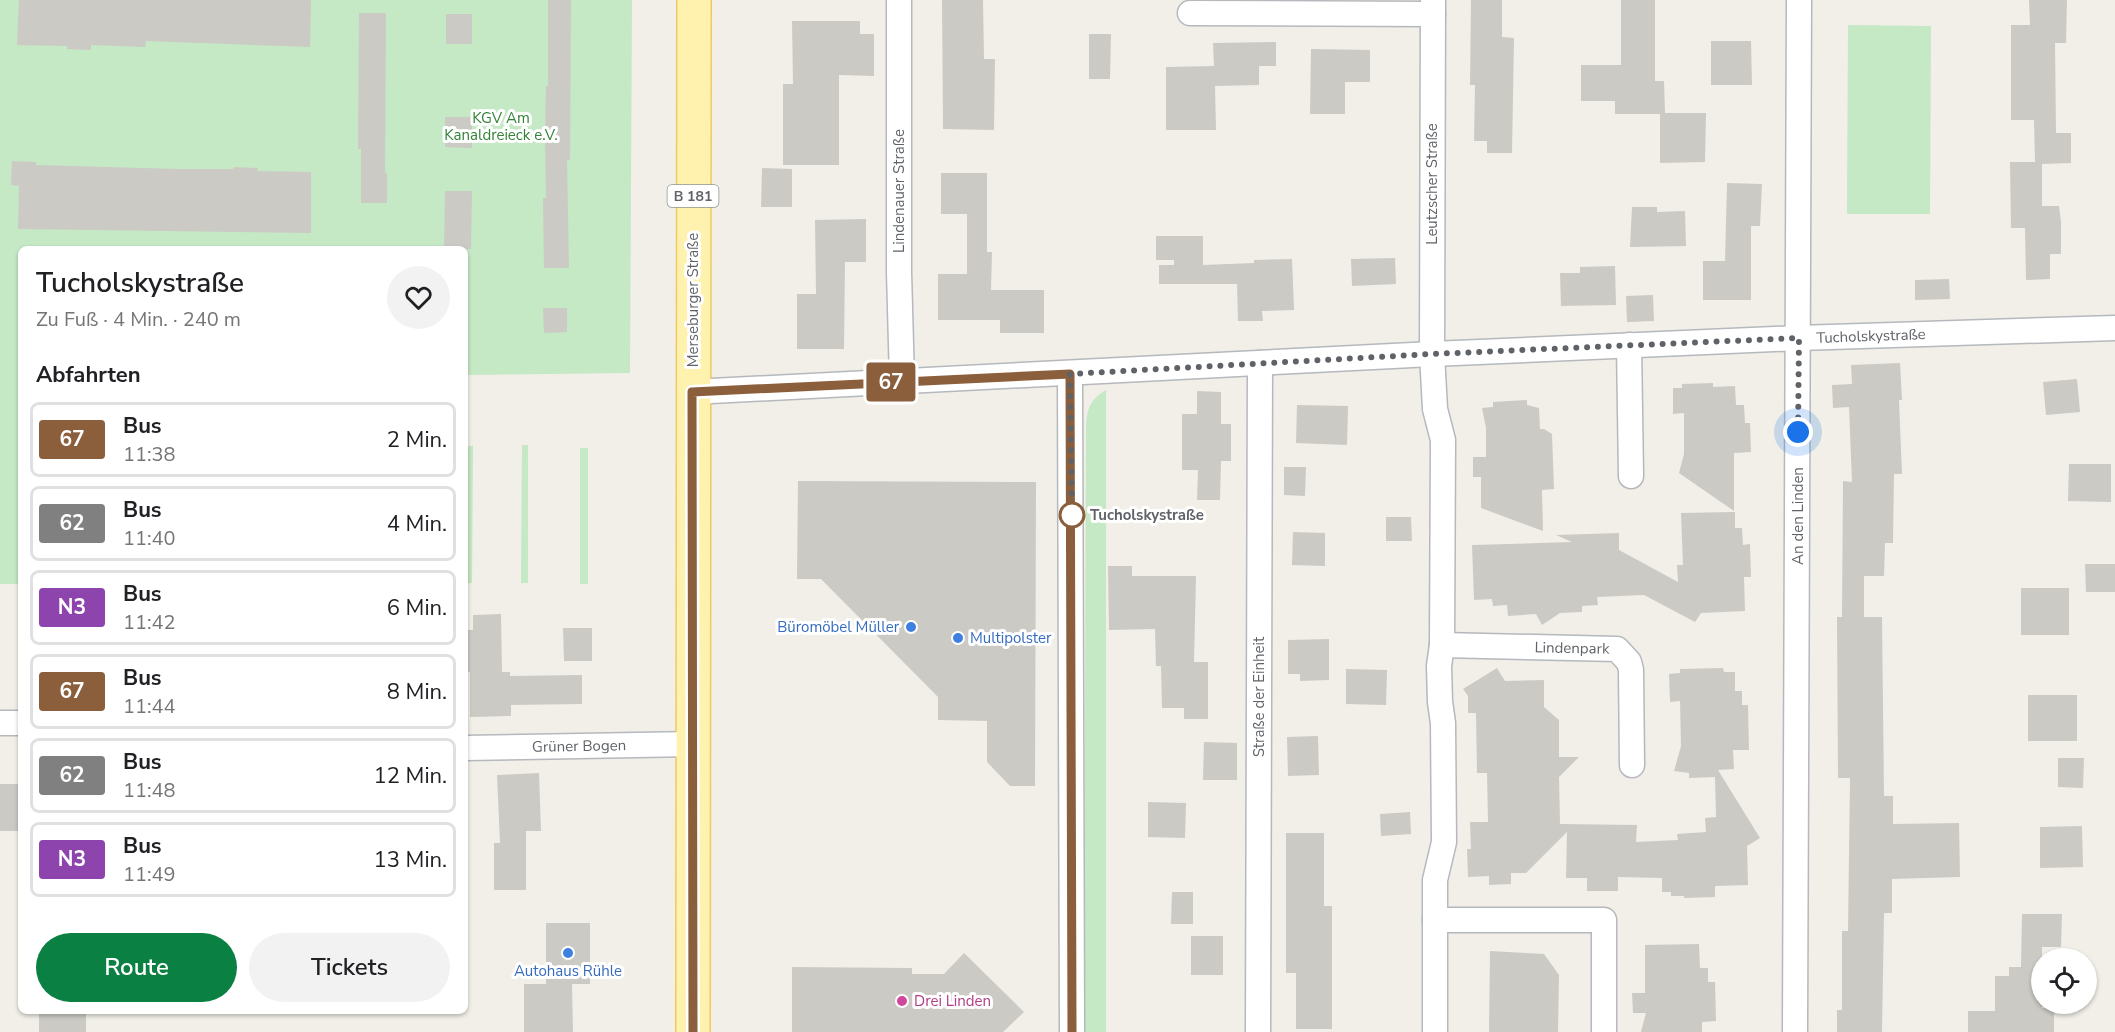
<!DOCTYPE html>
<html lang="de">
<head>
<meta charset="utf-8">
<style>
  :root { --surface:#fff; --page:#f2f2f2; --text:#202124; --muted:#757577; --line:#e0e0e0; --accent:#0b8043 }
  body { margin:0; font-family:"Nunito Sans",sans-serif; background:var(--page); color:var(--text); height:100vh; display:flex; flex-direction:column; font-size:22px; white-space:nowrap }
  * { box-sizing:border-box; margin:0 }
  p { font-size:20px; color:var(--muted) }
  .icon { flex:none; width:33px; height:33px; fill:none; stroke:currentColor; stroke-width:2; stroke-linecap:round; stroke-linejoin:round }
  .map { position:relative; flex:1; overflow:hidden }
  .side { position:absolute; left:18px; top:246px; width:450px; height:768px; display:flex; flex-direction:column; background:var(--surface); border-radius:9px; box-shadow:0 2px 4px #0004 }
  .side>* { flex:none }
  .badge { padding:0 12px; border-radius:4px; font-size:21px; line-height:39px }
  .controls { position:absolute; left:2031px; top:948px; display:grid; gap:12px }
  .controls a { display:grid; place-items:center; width:66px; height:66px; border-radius:50%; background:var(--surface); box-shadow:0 2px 4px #0004; font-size:30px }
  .you { position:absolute; width:30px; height:30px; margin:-15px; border:4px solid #fff; border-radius:50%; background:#1a73e8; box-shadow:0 0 0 9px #1a73e833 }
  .map>.badge { position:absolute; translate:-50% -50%; box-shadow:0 0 0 3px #fff }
  h2 { padding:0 18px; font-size:22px; line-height:54px }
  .round { display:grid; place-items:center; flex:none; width:63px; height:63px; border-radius:32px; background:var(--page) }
  .overview { display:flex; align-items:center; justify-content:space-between; height:102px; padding:0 18px }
  h1 { font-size:28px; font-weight:600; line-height:45px }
  .cta { display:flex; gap:12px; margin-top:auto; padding:12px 18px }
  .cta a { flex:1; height:69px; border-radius:36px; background:var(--accent); color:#fff; font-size:24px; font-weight:600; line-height:69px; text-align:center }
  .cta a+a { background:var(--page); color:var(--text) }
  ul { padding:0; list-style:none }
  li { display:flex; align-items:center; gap:18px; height:75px; margin:0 12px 9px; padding:0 6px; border:3px solid var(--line); border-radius:9px }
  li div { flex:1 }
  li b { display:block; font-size:22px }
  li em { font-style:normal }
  li .badge { min-width:66px; font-weight:700; text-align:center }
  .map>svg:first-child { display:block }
  .green { fill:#c5e8c5 }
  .building { fill:#cccac5 }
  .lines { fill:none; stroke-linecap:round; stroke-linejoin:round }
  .street-casing { stroke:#b5b8bc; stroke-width:27 }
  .primary-casing { stroke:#f2c960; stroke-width:36 }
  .street { stroke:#fff; stroke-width:24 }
  .primary { stroke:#fff2af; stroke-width:33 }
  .line-casing { stroke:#fff; stroke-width:14 }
  .line { stroke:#8b5e3c; stroke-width:9 }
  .walk { stroke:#5f6368; stroke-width:6; stroke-dasharray:0 10.8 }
  .stop-dot { fill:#fff; stroke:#8b5e3c; stroke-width:3 }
  .shop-dot { fill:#3f7fe0; stroke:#fff; stroke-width:2 }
  .hotel-dot { fill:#d1479c; stroke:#fff; stroke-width:2 }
  .labels { text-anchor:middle; stroke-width:6; stroke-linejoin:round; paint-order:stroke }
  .shield { fill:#fff; stroke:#8f9295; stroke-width:1.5 }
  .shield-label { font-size:14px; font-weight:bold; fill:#5f6368 }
  .park-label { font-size:15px; fill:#348238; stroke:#fff }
  .street-label { font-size:15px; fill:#5f6368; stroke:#fff }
  .stop-label { font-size:15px; font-weight:bold; fill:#5f6368; stroke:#fff; text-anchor:start }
  .shop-label { font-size:15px; fill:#366cbe; stroke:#fff; text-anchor:end }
  .hotel-label { font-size:15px; fill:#b23c85; stroke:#fff; text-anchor:start }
</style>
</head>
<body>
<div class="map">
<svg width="2115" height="1032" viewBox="0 0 2115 1032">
  <rect width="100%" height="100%" fill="#f1efe8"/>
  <g class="green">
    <path d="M 0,0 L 632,0 L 630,373 L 465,375 L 465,249 L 21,249 L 21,584 L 0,584 Z"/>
    <path d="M 1848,25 L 1931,26 L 1930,214 L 1847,214 Z"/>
    <path d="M 1106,390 L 1106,1032 L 1084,1032 L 1086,425 C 1087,408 1091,399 1106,390 Z"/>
    <path d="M 522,445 L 528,445 L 528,583 L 521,583 Z"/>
    <path d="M 466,446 L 473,446 L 472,583 L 465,583 Z"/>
    <rect x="580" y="448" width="8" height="136"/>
  </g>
  <g class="building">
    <path d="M 19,0 L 311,0 L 310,47 L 146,41 L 145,47 L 91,45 L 91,50 L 67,49 L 67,46 L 17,45 Z"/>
    <path d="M 548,0 L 571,0 L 570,160 L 567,160 L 569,268 L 544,268 L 543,198 L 546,198 L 545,136 L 546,86 L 548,86 Z"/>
    <path d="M 942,0 L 983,0 L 984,59 L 995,59 L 994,130 L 943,129 Z"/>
    <path d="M 1471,0 L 1502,0 L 1502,37 L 1514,38 L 1512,153 L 1487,153 L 1487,141 L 1474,141 L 1475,85 L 1470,85 Z"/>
    <path d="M 1621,0 L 1655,0 L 1655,81 L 1664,81 L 1665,113 L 1706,113 L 1705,162 L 1660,163 L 1660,114 L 1615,114 L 1615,101 L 1581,101 L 1581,65 L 1621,65 Z"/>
    <path d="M 2029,0 L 2067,0 L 2066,43 L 2055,43 L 2056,133 L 2071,133 L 2071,163 L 2042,164 L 2042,206 L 2059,206 L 2061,222 L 2061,254 L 2050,254 L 2050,279 L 2026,280 L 2025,228 L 2011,228 L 2010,162 L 2035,162 L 2034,120 L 2011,120 L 2011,25 L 2030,25 Z"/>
    <path d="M 359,13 L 386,13 L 385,173 L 387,173 L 387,203 L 361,203 L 361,149 L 358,149 Z"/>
    <rect x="446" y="14" width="26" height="30"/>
    <path d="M 792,21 L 860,21 L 860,34 L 874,34 L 874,76 L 839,75 L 839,165 L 783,165 L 783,84 L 793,84 Z"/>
    <path d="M 1089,34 L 1111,34 L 1110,79 L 1089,79 Z"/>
    <path d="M 1711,41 L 1751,41 L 1752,85 L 1711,85 Z"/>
    <path d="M 1276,42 L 1276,66 L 1259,66 L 1259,85 L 1215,86 L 1216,130 L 1166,130 L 1166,67 L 1214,66 L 1213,43 Z"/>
    <path d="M 1311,49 L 1370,50 L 1370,82 L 1345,82 L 1345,114 L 1310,114 Z"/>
    <path d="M 445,117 L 472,117 L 472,148 L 445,147 Z"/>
    <path d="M 12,161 L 36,162 L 36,165 L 177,169 L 233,169 L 234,167 L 258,168 L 257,171 L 311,172 L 311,233 L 18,229 L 19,186 L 11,185 Z"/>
    <path d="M 762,168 L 792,169 L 792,207 L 761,207 Z"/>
    <path d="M 941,173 L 987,173 L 987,252 L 992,252 L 991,290 L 1044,290 L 1044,333 L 1000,333 L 1000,320 L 938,320 L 938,274 L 967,274 L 967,214 L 941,214 Z"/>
    <path d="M 1727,183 L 1762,184 L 1760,226 L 1751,226 L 1751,300 L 1703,300 L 1703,261 L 1725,261 Z"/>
    <path d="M 445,191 L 472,191 L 471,249 L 444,249 Z"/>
    <path d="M 1632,207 L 1657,207 L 1657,212 L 1685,211 L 1686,246 L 1630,247 Z"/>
    <path d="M 866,219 L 866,262 L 845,262 L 844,349 L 797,349 L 797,294 L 816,294 L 815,220 Z"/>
    <path d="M 1156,236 L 1203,236 L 1203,265 L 1254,263 L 1254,260 L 1292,259 L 1294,310 L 1262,311 L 1263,321 L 1238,321 L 1237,284 L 1159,284 L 1159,265 L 1174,265 L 1174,260 L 1156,260 Z"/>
    <path d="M 1395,258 L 1396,284 L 1352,286 L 1351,259 Z"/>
    <path d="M 1615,266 L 1616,305 L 1561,306 L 1560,273 L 1580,273 L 1580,267 Z"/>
    <path d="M 1949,279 L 1950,299 L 1915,300 L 1915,280 Z"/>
    <path d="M 1653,295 L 1654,321 L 1627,322 L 1626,296 Z"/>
    <path d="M 543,308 L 567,308 L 567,332 L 544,333 Z"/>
    <path d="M 1900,363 L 1902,400 L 1899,400 L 1902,474 L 1894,474 L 1893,543 L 1885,543 L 1884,576 L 1864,576 L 1864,617 L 1882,617 L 1884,796 L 1893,796 L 1893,824 L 1959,823 L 1960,877 L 1892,879 L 1892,913 L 1884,913 L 1882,1032 L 1837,1032 L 1837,1010 L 1842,1010 L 1842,931 L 1848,931 L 1850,778 L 1838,778 L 1837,617 L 1842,617 L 1843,481 L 1852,482 L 1849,407 L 1833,408 L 1832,385 L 1852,384 L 1851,365 Z"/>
    <path d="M 2077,379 L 2080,412 L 2046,415 L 2043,382 Z"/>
    <path d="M 1713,383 L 1713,387 L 1735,386 L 1736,405 L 1744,405 L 1745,423 L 1750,423 L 1751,452 L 1734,453 L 1734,511 L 1679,473 L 1684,454 L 1684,413 L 1673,414 L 1673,388 L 1682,388 L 1682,384 Z"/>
    <path d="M 1197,391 L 1221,392 L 1221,424 L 1231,424 L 1231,461 L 1221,461 L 1220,500 L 1197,500 L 1198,470 L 1182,470 L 1182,414 L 1197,414 Z"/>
    <path d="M 1527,400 L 1527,405 L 1539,408 L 1540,429 L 1544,429 L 1552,434 L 1554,489 L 1542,490 L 1543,531 L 1481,508 L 1481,477 L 1473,477 L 1473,457 L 1486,457 L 1486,428 L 1482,408 L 1493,407 L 1493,402 Z"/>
    <path d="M 1297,405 L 1348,406 L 1347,445 L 1296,443 Z"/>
    <path d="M 2069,464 L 2111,464 L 2111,502 L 2068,501 Z"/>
    <path d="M 1284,467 L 1306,467 L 1305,496 L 1284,495 Z"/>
    <path d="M 798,481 L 1036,482 L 1035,786 L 1010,786 L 987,762 L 987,721 L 938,720 L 938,697 L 821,579 L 797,579 Z"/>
    <path d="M 1735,512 L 1735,528 L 1742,528 L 1743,545 L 1750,544 L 1751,577 L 1744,577 L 1745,611 L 1701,613 L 1695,622 L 1644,595 L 1597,597 L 1598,605 L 1582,606 L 1582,612 L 1560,613 L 1542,625 L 1536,614 L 1508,616 L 1507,605 L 1493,606 L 1492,599 L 1474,600 L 1472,545 L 1572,542 L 1556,535 L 1619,533 L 1619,550 L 1678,582 L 1677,565 L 1683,565 L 1681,513 Z"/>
    <path d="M 1386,517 L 1411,517 L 1412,541 L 1386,541 Z"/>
    <path d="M 1293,532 L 1325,533 L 1325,566 L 1292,565 Z"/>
    <path d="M 2085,564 L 2115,564 L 2115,592 L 2086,592 Z"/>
    <path d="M 1108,566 L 1132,566 L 1132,576 L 1196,576 L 1194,662 L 1208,662 L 1208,719 L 1184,719 L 1184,708 L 1162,708 L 1161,666 L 1156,666 L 1155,629 L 1109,630 Z"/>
    <rect x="2021" y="588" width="48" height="47"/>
    <path d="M 501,614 L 502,672 L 510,672 L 510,676 L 582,675 L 582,704 L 511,705 L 511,716 L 470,717 L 470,672 L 465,672 L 465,630 L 473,630 L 473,615 Z"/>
    <path d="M 563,628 L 592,628 L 592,661 L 564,661 Z"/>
    <path d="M 1329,639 L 1329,680 L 1300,681 L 1300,674 L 1288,674 L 1288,640 Z"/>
    <path d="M 1497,668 L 1505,681 L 1544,680 L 1544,707 L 1559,720 L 1559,757 L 1579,757 L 1559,777 L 1560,824 L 1637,825 L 1636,842 L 1678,840 L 1677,834 L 1706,832 L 1705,818 L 1716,817 L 1715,777 L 1689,778 L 1689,773 L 1674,771 L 1681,746 L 1680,701 L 1670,702 L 1669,674 L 1680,673 L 1680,669 L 1723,668 L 1724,672 L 1735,672 L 1735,691 L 1742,691 L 1742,705 L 1748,705 L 1749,750 L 1733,750 L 1734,769 L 1718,770 L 1760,838 L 1747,846 L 1748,885 L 1715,886 L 1715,897 L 1684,898 L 1684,896 L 1671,896 L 1671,892 L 1662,892 L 1662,878 L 1618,877 L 1618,891 L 1587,891 L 1587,878 L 1566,878 L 1567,832 L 1526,873 L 1511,873 L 1511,884 L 1489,885 L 1489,876 L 1468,877 L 1467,849 L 1471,849 L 1470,822 L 1488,822 L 1487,773 L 1477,773 L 1476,713 L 1468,713 L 1468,696 L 1463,689 Z"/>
    <path d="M 1346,669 L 1387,670 L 1386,705 L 1346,704 Z"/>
    <rect x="2028" y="695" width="49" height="46"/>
    <path d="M 1318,736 L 1319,775 L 1288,776 L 1287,737 Z"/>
    <path d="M 1204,742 L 1237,743 L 1237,780 L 1203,780 Z"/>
    <path d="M 2058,758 L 2084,758 L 2083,788 L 2058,787 Z"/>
    <path d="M 539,773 L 541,831 L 526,831 L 526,890 L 494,890 L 494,843 L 500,843 L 497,775 Z"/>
    <rect x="0" y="784" width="21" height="47"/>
    <path d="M 1148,802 L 1186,803 L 1185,838 L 1148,837 Z"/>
    <path d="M 1410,812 L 1411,834 L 1381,836 L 1380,814 Z"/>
    <path d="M 2082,826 L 2083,867 L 2040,868 L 2040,827 Z"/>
    <path d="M 1286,833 L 1324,833 L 1324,906 L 1332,906 L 1332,1029 L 1296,1029 L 1296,973 L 1286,973 Z"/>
    <path d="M 1172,892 L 1193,892 L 1193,924 L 1171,924 Z"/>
    <path d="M 2022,914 L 2062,914 L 2061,947 L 2042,947 L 2042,1008 L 2054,1008 L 2054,1032 L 1968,1032 L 1968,1011 L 1995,1011 L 1995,976 L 2009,976 L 2009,967 L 2021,967 Z"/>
    <path d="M 546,923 L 590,923 L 590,984 L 572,984 L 573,1032 L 524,1032 L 524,984 L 546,984 Z"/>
    <rect x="1191" y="936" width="32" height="39"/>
    <path d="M 1699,944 L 1700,968 L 1708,968 L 1708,982 L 1715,982 L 1716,1021 L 1702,1022 L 1702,1032 L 1641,1032 L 1646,1013 L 1633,1013 L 1632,993 L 1645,993 L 1645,945 Z"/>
    <path d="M 1490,951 L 1544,954 L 1559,975 L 1558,1032 L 1489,1032 Z"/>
    <path d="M 964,953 L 1024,1012 L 1003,1032 L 792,1032 L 792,967 L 912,968 L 912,974 L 944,974 Z"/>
    <rect x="39" y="1011" width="47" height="21"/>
  </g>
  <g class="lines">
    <defs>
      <g id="street">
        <path d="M 899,0 L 899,272 L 902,381"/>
        <path d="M 1433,0 L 1432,354 L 1435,409 L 1443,440 L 1442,645 L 1439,666 L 1440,702 L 1443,723 L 1444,842 L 1435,880 L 1435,1032"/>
        <path d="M 1190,13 L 1433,14"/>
        <path d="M 1629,345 L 1631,476"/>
        <path d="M 1070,374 L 1072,1032"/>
        <path d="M 692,392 L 1432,354 L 1799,338 L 2115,328"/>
        <path d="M 1442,645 L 1617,649 L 1629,662 L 1631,670 L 1632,765"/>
        <path d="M 0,723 L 21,723"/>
        <path d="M 465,748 L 694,744"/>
        <path d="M 1435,920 L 1604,920 L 1604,1032"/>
        <path d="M 1258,1032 L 1260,363"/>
        <path d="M 1795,1032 L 1799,0"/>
      </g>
      <path id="primary" d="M 693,1032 L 694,0"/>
    </defs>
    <use href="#street" class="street-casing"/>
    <use href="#primary" class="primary-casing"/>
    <use href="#street" class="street"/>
    <use href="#primary" class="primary"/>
  </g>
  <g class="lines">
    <defs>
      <path id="line" d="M 693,1032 L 692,392 L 1070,374 L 1072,1032"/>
    </defs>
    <use href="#line" class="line-casing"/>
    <use href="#line" class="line"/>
    <path class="walk" d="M 1072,515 L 1070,374 L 1432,354 L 1799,338 L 1798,432"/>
  </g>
  <circle class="stop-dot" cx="1072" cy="515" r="12"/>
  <g class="shop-dot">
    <circle cx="911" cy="627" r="6"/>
    <circle cx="958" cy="638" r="6"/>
    <circle cx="568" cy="953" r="6"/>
  </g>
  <circle class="hotel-dot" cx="902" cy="1001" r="6"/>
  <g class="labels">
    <rect class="shield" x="667.5" y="185" width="51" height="22" rx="4.5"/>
    <g class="shield-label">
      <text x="693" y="201">B 181</text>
    </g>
    <g class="park-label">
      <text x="501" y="123">KGV Am<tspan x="501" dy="17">Kanaldreieck e.V.</tspan></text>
    </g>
    <g class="street-label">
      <text transform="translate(1432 184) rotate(-90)" y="5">Leutzscher Straße</text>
      <text transform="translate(899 191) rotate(-90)" y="5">Lindenauer Straße</text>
      <text transform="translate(693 300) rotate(-90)" y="5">Merseburger Straße</text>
      <text transform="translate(1871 336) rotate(-2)" y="5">Tucholskystraße</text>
      <text transform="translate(1798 516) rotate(-90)" y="5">An den Linden</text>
      <text transform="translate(1572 648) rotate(1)" y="5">Lindenpark</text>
      <text transform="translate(1259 697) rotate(-90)" y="5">Straße der Einheit</text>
      <text transform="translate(579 746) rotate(-1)" y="5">Grüner Bogen</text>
    </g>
    <g class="stop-label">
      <text x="1090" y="520">Tucholskystraße</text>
    </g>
    <g class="shop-label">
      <text x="899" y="632">Büromöbel Müller</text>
      <text x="970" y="643" text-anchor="start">Multipolster</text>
      <text x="568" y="976" text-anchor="middle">Autohaus Rühle</text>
    </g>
    <g class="hotel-label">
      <text x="914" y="1006">Drei Linden</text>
    </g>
  </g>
</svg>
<div class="controls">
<a><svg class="icon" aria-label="locate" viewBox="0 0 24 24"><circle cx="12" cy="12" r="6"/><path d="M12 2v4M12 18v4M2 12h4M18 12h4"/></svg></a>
</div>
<div class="you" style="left:1798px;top:432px"></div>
<b class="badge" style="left:891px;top:382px;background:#8b5e3c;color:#fff">67</b>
<section class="side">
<div class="overview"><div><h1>Tucholskystraße</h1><p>Zu Fuß · 4 Min. · 240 m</p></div><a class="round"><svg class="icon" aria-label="heart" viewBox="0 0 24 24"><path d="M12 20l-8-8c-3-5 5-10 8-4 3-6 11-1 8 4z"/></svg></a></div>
<h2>Abfahrten</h2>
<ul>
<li><span class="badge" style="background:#8b5e3c;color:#fff">67</span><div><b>Bus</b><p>11:38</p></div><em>2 Min.</em></li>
<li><span class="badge" style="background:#808080;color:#fff">62</span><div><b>Bus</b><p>11:40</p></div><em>4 Min.</em></li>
<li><span class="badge" style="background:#8e44ad;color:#fff">N3</span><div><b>Bus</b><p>11:42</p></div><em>6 Min.</em></li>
<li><span class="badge" style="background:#8b5e3c;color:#fff">67</span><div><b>Bus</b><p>11:44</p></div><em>8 Min.</em></li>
<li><span class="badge" style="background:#808080;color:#fff">62</span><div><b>Bus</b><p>11:48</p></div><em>12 Min.</em></li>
<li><span class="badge" style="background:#8e44ad;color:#fff">N3</span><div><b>Bus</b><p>11:49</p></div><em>13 Min.</em></li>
</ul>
<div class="cta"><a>Route</a><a>Tickets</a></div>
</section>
</div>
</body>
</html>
